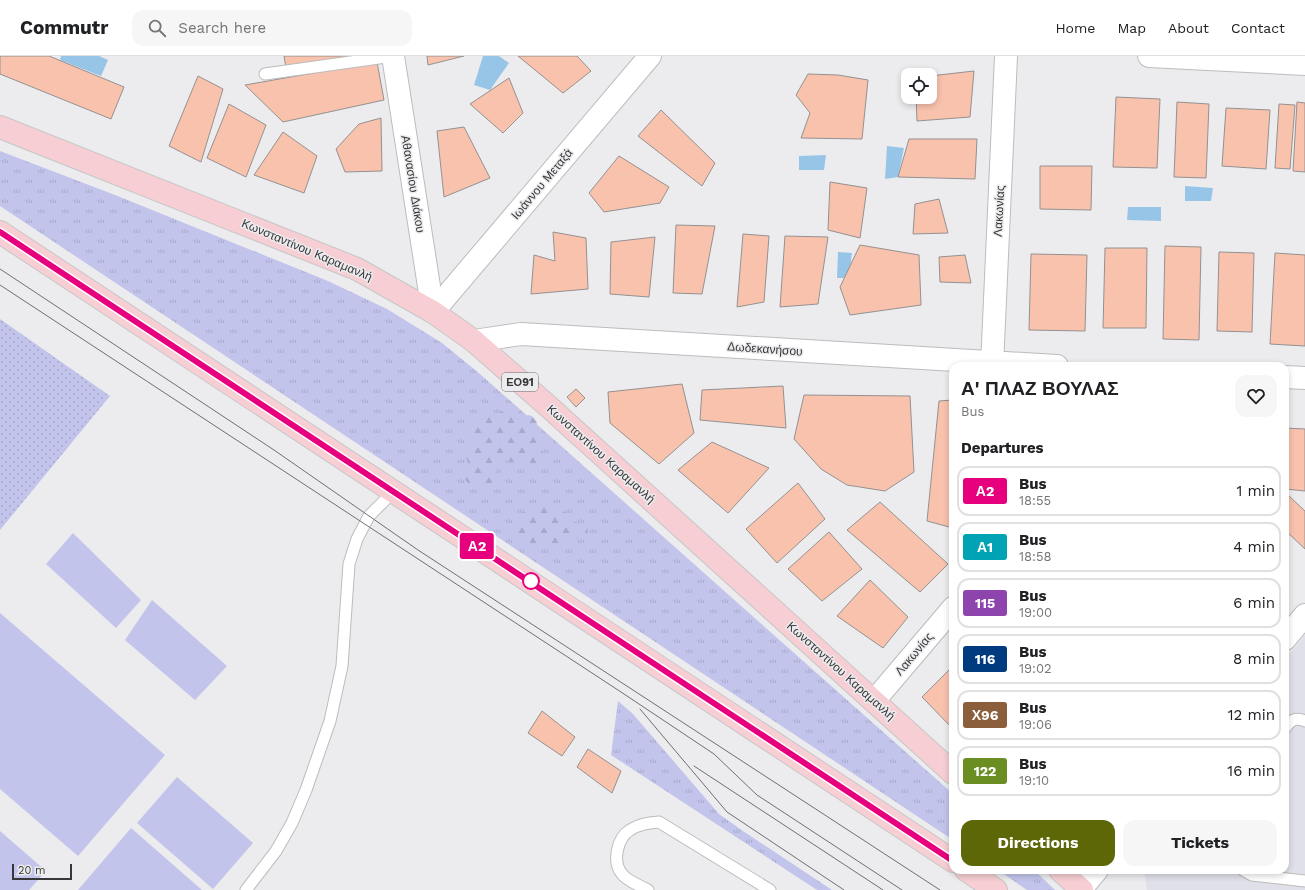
<!DOCTYPE html>
<html lang="en">
<head>
<meta charset="utf-8">
<style>
  :root { --surface:#fff; --page:#f6f6f6; --text:#202124; --muted:#757577; --line:#e0e0e0; --accent:#5e6708 }
  body { margin:0; font-family:"Work Sans",sans-serif; background:var(--page); color:var(--text); height:100vh; display:flex; flex-direction:column; font-size:15px; white-space:nowrap }
  * { box-sizing:border-box; margin:0 }
  p { font-size:13px; color:var(--muted) }
  .icon { flex:none; width:22px; height:22px; fill:none; stroke:currentColor; stroke-width:2; stroke-linecap:round; stroke-linejoin:round }
  .map { position:relative; flex:1; overflow:hidden }
  .side { position:absolute; left:949px; top:306px; width:340px; height:512px; display:flex; flex-direction:column; background:var(--surface); border-radius:12px; box-shadow:0 2px 6px #0003 }
  .side>* { flex:none }
  .badge { padding:0 8px; border-radius:3px; font-size:14px; line-height:26px }
  .buttons { position:absolute; left:901px; top:12px; display:grid; gap:8px }
  .buttons a { display:grid; place-items:center; width:36px; height:36px; border-radius:8px; background:var(--surface); box-shadow:0 2px 6px #0003; font-size:20px }
  .scale { position:absolute; left:12px; bottom:10px; width:60px; box-sizing:border-box; padding-left:4px; border:2px solid #373738; border-top:0; font-size:11px; line-height:14px; white-space:nowrap; color:#373738; -webkit-text-stroke:3px #ececef; paint-order:stroke }
  .map>.badge { position:absolute; translate:-50% -50%; box-shadow:0 0 0 2px #fff }
  h2 { padding:0 12px; font-size:15px; line-height:36px }
  .round { display:grid; place-items:center; flex:none; width:42px; height:42px; border-radius:12px; background:var(--page) }
  .head { display:flex; align-items:center; justify-content:space-between; height:68px; padding:0 12px }
  h1 { font-size:19px; font-weight:700; line-height:30px }
  .action { display:flex; gap:8px; margin-top:auto; padding:8px 12px }
  .action a { flex:1; height:46px; border-radius:12px; background:var(--accent); color:#fff; font-size:16px; font-weight:700; line-height:46px; text-align:center }
  .action a+a { background:var(--page); color:var(--text) }
  ul { padding:0; list-style:none }
  li { display:flex; align-items:center; gap:12px; height:50px; margin:0 8px 6px; padding:0 4px; border:2px solid var(--line); border-radius:12px }
  li div { flex:1 }
  li b { display:block; font-size:15px }
  li em { font-style:normal }
  li .badge { min-width:44px; font-weight:700; text-align:center }
  header { display:flex; align-items:center; gap:24px; box-sizing:border-box; height:56px; padding:0 20px; background:var(--surface); border-bottom:1px solid var(--line) }
  header strong { font-size:19px }
  nav { display:flex; gap:22px; margin-inline-start:auto; font-size:14px }
  .search { width:280px; height:36px; background:var(--page); display:flex; align-items:center; gap:10px; box-sizing:border-box; padding:0 14px; border-radius:12px; color:var(--muted); font-size:15px }
  .map>svg:first-child { display:block }
  .built { fill:#dfe0e9 }
  .grass { fill:url(#grass-tufts) }
  .forest { fill:url(#forest-firs) }
  .park { fill:url(#park-dots) }
  .pitch { fill:#c2c4eb }
  .water { fill:#96c5e7 }
  .building { fill:#f9c2ad; stroke:#949190 }
  .lines { fill:none; stroke-linecap:round; stroke-linejoin:round }
  .service-casing { stroke:#bcbcbf; stroke-width:13 }
  .minor-casing { stroke:#bcbcbf; stroke-width:24 }
  .tertiary-casing { stroke:#bcbcbf; stroke-width:24 }
  .trunk-casing { stroke:#c7c7c7; stroke-width:24 }
  .service { stroke:#fff; stroke-width:11 }
  .minor { stroke:#fff; stroke-width:22 }
  .tertiary { stroke:#fff; stroke-width:22 }
  .trunk { stroke:#f6ced4; stroke-width:22 }
  .tram { stroke:#6f6f70; stroke-width:1 }
  .line-casing { stroke:#fff; stroke-width:9 }
  .line { stroke:#e6007e; stroke-width:6 }
  .stop-dot { fill:#fff; stroke:#e6007e; stroke-width:2 }
  .labels { text-anchor:middle; stroke-width:3; stroke-linejoin:round; paint-order:stroke }
  .shield { fill:#ececef; stroke:#6d6d6f; stroke-width:1 }
  .shield-label { font-size:11px; font-weight:bold; fill:#373738 }
  .street-label { font-size:12px; fill:#373738; stroke:#ececef }
</style>
</head>
<body>
<header>
<strong>Commutr</strong>
<div class="search"><svg class="icon" aria-label="search" viewBox="0 0 24 24"><circle cx="10" cy="10" r="6"/><path d="M15 15l6 6"/></svg>Search here</div>
<nav><a>Home</a><a>Map</a><a>About</a><a>Contact</a></nav>
</header>
<div class="map">
<svg width="1305" height="834" viewBox="0 0 1305 834">
  <defs>
    <pattern id="grass-tufts" width="24" height="20" patternUnits="userSpaceOnUse"><rect width="24" height="20" fill="#c2c4eb"/><path d="M3 7l-1-3M5 7V3M7 7l1-3M15 17l-1-3M17 17v-4M19 17l1-3" fill="none" stroke="#a7a9ca"/></pattern>
    <pattern id="forest-firs" width="22" height="20" patternUnits="userSpaceOnUse"><rect width="22" height="20" fill="#c2c4eb"/><path d="M5 1l3.5 6h-7zM16 11l3.5 6h-7z" fill="#a7a9ca"/></pattern>
    <pattern id="park-dots" width="8" height="8" patternUnits="userSpaceOnUse"><rect width="8" height="8" fill="#c2c4eb"/><path d="M2 2h.1M6 6h.1" fill="none" stroke="#a7a9ca" stroke-width="1.8" stroke-linecap="round"/></pattern>
  </defs>
  <rect width="100%" height="100%" fill="#ececef"/>
  <path class="built" d="M 1305,579 L 1305,834 L 1147,834 L 1144,814 L 1285,814 L 1285,604 Z"/>
  <g class="grass">
    <path d="M 0,95 L 115,139 L 328,225 L 387,253 L 442,287 L 480,318 L 953,738 L 953,784 L 0,150 Z"/>
    <path d="M 618,645 L 633,658 L 719,758 L 743,775 L 832,834 L 817,834 L 611,699 Z"/>
    <path d="M 998,814 L 1034,814 L 1055,834 L 1027,834 Z"/>
  </g>
  <g class="forest">
    <path d="M 510,349 L 514,349 L 519,353 L 522,363 L 528,359 L 532,360 L 537,366 L 535,378 L 536,390 L 543,398 L 539,406 L 527,410 L 500,403 L 496,409 L 497,414 L 492,428 L 482,433 L 468,427 L 463,421 L 462,414 L 468,407 L 465,398 L 471,393 C 473,376 463,377 475,359 L 485,358 L 497,359 Z"/>
    <path d="M 542,447 L 565,456 L 574,466 L 587,469 L 588,479 L 581,483 L 574,482 L 565,488 L 561,486 L 553,491 L 547,489 L 545,486 L 537,486 L 534,493 L 530,495 C 521,493 517,485 515,477 L 517,472 L 524,468 L 520,460 L 524,456 L 528,456 Z"/>
  </g>
  <path class="park" d="M 0,263 L 110,340 L 0,474 Z"/>
  <g class="pitch">
    <path d="M 73,477 L 141,544 L 116,572 L 46,508 Z"/>
    <path d="M 152,544 L 227,610 L 195,644 L 125,584 Z"/>
    <path d="M 0,557 L 165,699 L 78,800 L 0,733 Z"/>
    <path d="M 177,721 L 253,787 L 213,833 L 137,767 Z"/>
    <path d="M 131,772 L 202,834 L 78,834 Z"/>
    <path d="M 0,775 L 46,815 L 29,834 L 0,834 Z"/>
  </g>
  <g class="water">
    <path d="M 61,0 L 99,0 L 108,4 L 101,20 L 60,4 Z"/>
    <path d="M 483,0 L 499,0 L 509,7 L 490,34 L 474,29 Z"/>
    <path d="M 887,90 L 904,92 L 898,121 L 885,123 Z"/>
    <path d="M 826,99 L 824,114 L 799,114 L 799,100 Z"/>
    <path d="M 1185,130 L 1213,132 L 1211,145 L 1185,145 Z"/>
    <path d="M 1128,151 L 1161,151 L 1161,165 L 1127,164 Z"/>
    <path d="M 838,196 L 852,197 L 849,222 L 837,222 Z"/>
  </g>
  <g class="building">
    <path d="M 0,0 L 49,0 L 124,31 L 111,63 L 0,18 Z"/>
    <path d="M 284,0 L 351,0 L 286,12 Z"/>
    <path d="M 427,0 L 464,0 L 428,9 Z"/>
    <path d="M 518,0 L 577,0 L 591,15 L 563,37 Z"/>
    <path d="M 377,6 L 384,44 L 283,66 L 245,29 Z"/>
    <path d="M 974,15 L 970,61 L 917,65 L 916,41 L 930,41 L 930,20 Z"/>
    <path d="M 808,18 L 838,19 L 868,24 L 862,83 L 801,82 L 810,57 L 796,39 Z"/>
    <path d="M 198,20 L 223,33 L 201,106 L 169,90 Z"/>
    <path d="M 509,22 L 523,57 L 503,77 L 470,48 Z"/>
    <path d="M 1116,41 L 1160,43 L 1157,112 L 1113,111 Z"/>
    <path d="M 1177,46 L 1209,48 L 1206,122 L 1174,121 Z"/>
    <path d="M 1297,46 L 1305,47 L 1305,116 L 1293,115 Z"/>
    <path d="M 229,48 L 266,69 L 246,121 L 207,102 Z"/>
    <path d="M 1279,48 L 1295,49 L 1290,113 L 1275,112 Z"/>
    <path d="M 1226,52 L 1270,54 L 1266,113 L 1222,110 Z"/>
    <path d="M 661,54 L 715,107 L 702,130 L 638,80 Z"/>
    <path d="M 381,62 L 382,115 L 345,116 L 336,93 L 359,68 Z"/>
    <path d="M 464,71 L 490,122 L 444,141 L 437,75 Z"/>
    <path d="M 283,76 L 317,100 L 304,137 L 254,119 Z"/>
    <path d="M 909,83 L 977,83 L 975,123 L 898,121 Z"/>
    <path d="M 619,100 L 669,131 L 660,147 L 604,156 L 589,137 Z"/>
    <path d="M 1040,110 L 1092,110 L 1091,154 L 1040,153 Z"/>
    <path d="M 830,126 L 867,132 L 860,182 L 828,174 Z"/>
    <path d="M 939,143 L 948,177 L 913,178 L 915,148 Z"/>
    <path d="M 676,169 L 715,170 L 702,238 L 673,237 Z"/>
    <path d="M 553,176 L 586,182 L 588,233 L 531,238 L 534,199 L 555,205 Z"/>
    <path d="M 743,178 L 769,180 L 764,246 L 737,251 Z"/>
    <path d="M 785,180 L 828,181 L 818,248 L 780,251 Z"/>
    <path d="M 655,181 L 649,241 L 610,238 L 611,186 Z"/>
    <path d="M 860,189 L 919,199 L 921,249 L 850,259 L 840,231 Z"/>
    <path d="M 1165,190 L 1201,191 L 1199,284 L 1163,283 Z"/>
    <path d="M 1105,192 L 1147,192 L 1146,272 L 1103,272 Z"/>
    <path d="M 1219,196 L 1254,197 L 1252,276 L 1217,275 Z"/>
    <path d="M 1275,197 L 1305,199 L 1305,290 L 1270,288 Z"/>
    <path d="M 1031,198 L 1087,199 L 1085,275 L 1029,274 Z"/>
    <path d="M 965,199 L 971,227 L 940,226 L 939,201 Z"/>
    <path d="M 682,328 L 694,377 L 659,408 L 610,367 L 608,336 Z"/>
    <path d="M 783,330 L 786,372 L 700,364 L 702,334 Z"/>
    <path d="M 576,333 L 585,342 L 576,351 L 567,341 Z"/>
    <path d="M 804,339 L 910,340 L 914,416 L 885,435 L 847,429 L 821,413 L 794,383 Z"/>
    <path d="M 953,344 L 953,472 L 927,465 L 939,345 Z"/>
    <path d="M 1285,372 L 1305,373 L 1305,435 L 1285,433 Z"/>
    <path d="M 712,386 L 769,412 L 728,457 L 678,414 Z"/>
    <path d="M 798,427 L 825,463 L 777,507 L 746,473 Z"/>
    <path d="M 1288,439 L 1305,455 L 1305,493 L 1285,474 L 1285,442 Z"/>
    <path d="M 880,446 L 948,508 L 920,536 L 847,474 Z"/>
    <path d="M 829,476 L 862,513 L 822,545 L 788,513 Z"/>
    <path d="M 870,524 L 908,561 L 883,592 L 837,560 Z"/>
    <path d="M 950,613 L 953,615 L 952,672 L 922,641 Z"/>
    <path d="M 542,655 L 575,681 L 562,700 L 528,677 Z"/>
    <path d="M 588,693 L 621,715 L 612,737 L 577,711 Z"/>
  </g>
  <g class="lines">
    <defs>
      <g id="service">
        <path d="M 265,18 L 393,0"/>
        <path d="M 1285,672 C 1291,664 1295,661 1305,665"/>
        <path d="M 1243,814 L 1252,819 L 1305,825"/>
        <path d="M 246,834 L 276,795 L 292,767 L 306,734 L 330,665 L 342,610 L 349,508 L 357,483 L 369,460 L 394,435"/>
        <path d="M 648,834 C 641,830 627,825 622,818 C 612,806 617,782 630,774 C 639,768 648,767 659,766 L 770,834"/>
      </g>
      <g id="minor">
        <path d="M 393,0 L 433,256"/>
        <path d="M 1149,0 L 1305,8"/>
        <path d="M 433,256 L 650,0"/>
        <path d="M 474,285 L 521,278 L 1057,310"/>
        <path d="M 992,310 L 1006,0"/>
        <path d="M 1285,321 L 1305,322"/>
        <path d="M 874,645 L 953,552"/>
      </g>
      <g id="tertiary">
        <path d="M 1285,583 L 1305,559"/>
        <path d="M 1081,833 L 1097,814"/>
      </g>
      <g id="trunk">
        <path d="M 0,71 L 357,213 L 433,256 L 474,285 L 549,351 L 953,717"/>
        <path d="M 0,176 L 953,805"/>
        <path d="M 966,814 L 996,834"/>
        <path d="M 1060,814 L 1082,834"/>
      </g>
    </defs>
    <use href="#service" class="service-casing"/>
    <use href="#minor" class="minor-casing"/>
    <use href="#tertiary" class="tertiary-casing"/>
    <use href="#trunk" class="trunk-casing"/>
    <use href="#service" class="service"/>
    <use href="#minor" class="minor"/>
    <use href="#tertiary" class="tertiary"/>
    <use href="#trunk" class="trunk"/>
    <g class="tram">
      <path d="M 0,213 L 274,394 L 418,494 L 940,834"/>
      <path d="M 0,229 L 621,636 L 714,698 L 757,739 L 902,834"/>
      <path d="M 640,653 L 727,756 L 844,834"/>
      <path d="M 694,710 L 883,834"/>
    </g>
  </g>
  <g class="lines">
    <defs>
      <path id="line" d="M 0,176 L 953,805"/>
    </defs>
    <use href="#line" class="line-casing"/>
    <use href="#line" class="line"/>
  </g>
  <circle class="stop-dot" cx="531" cy="525" r="8"/>
  <g class="labels">
    <rect class="shield" x="502" y="317" width="36" height="18" rx="3"/>
    <g class="shield-label">
      <text x="520" y="330">ΕΟ91</text>
    </g>
    <g class="street-label">
      <text transform="translate(413 128) rotate(81)" y="4">Αθανασίου Διάκου</text>
      <text transform="translate(542 128) rotate(-50)" y="4">Ιωάννου Μεταξά</text>
      <text transform="translate(999 155) rotate(-87)" y="4">Λακωνίας</text>
      <text transform="translate(307 194) rotate(23)" y="4">Κωνσταντίνου Καραμανλή</text>
      <text transform="translate(765 293) rotate(4)" y="4">Δωδεκανήσου</text>
      <text transform="translate(601 398) rotate(42)" y="4">Κωνσταντίνου Καραμανλή</text>
      <text transform="translate(914 598) rotate(-50)" y="4">Λακωνίας</text>
      <text transform="translate(841 615) rotate(42)" y="4">Κωνσταντίνου Καραμανλή</text>
    </g>
  </g>
</svg>
<div class="buttons">
<a><svg class="icon" aria-label="locate" viewBox="0 0 24 24"><circle cx="12" cy="12" r="6"/><path d="M12 2v4M12 18v4M2 12h4M18 12h4"/></svg></a>
</div>
<div class="scale">20 m</div>
<b class="badge" style="left:477px;top:490px;background:#e6007e;color:#fff">Α2</b>
<section class="side">
<div class="head"><div><h1>Α' ΠΛΑΖ ΒΟΥΛΑΣ</h1><p>Bus</p></div><a class="round"><svg class="icon" aria-label="heart" viewBox="0 0 24 24"><path d="M12 20l-8-8c-3-5 5-10 8-4 3-6 11-1 8 4z"/></svg></a></div>
<h2>Departures</h2>
<ul>
<li><span class="badge" style="background:#e6007e;color:#fff">Α2</span><div><b>Bus</b><p>18:55</p></div><em>1 min</em></li>
<li><span class="badge" style="background:#00a3b4;color:#fff">Α1</span><div><b>Bus</b><p>18:58</p></div><em>4 min</em></li>
<li><span class="badge" style="background:#8e44ad;color:#fff">115</span><div><b>Bus</b><p>19:00</p></div><em>6 min</em></li>
<li><span class="badge" style="background:#003b80;color:#fff">116</span><div><b>Bus</b><p>19:02</p></div><em>8 min</em></li>
<li><span class="badge" style="background:#8b5e3c;color:#fff">Χ96</span><div><b>Bus</b><p>19:06</p></div><em>12 min</em></li>
<li><span class="badge" style="background:#6b8e23;color:#fff">122</span><div><b>Bus</b><p>19:10</p></div><em>16 min</em></li>
</ul>
<div class="action"><a>Directions</a><a>Tickets</a></div>
</section>
</div>
</body>
</html>
